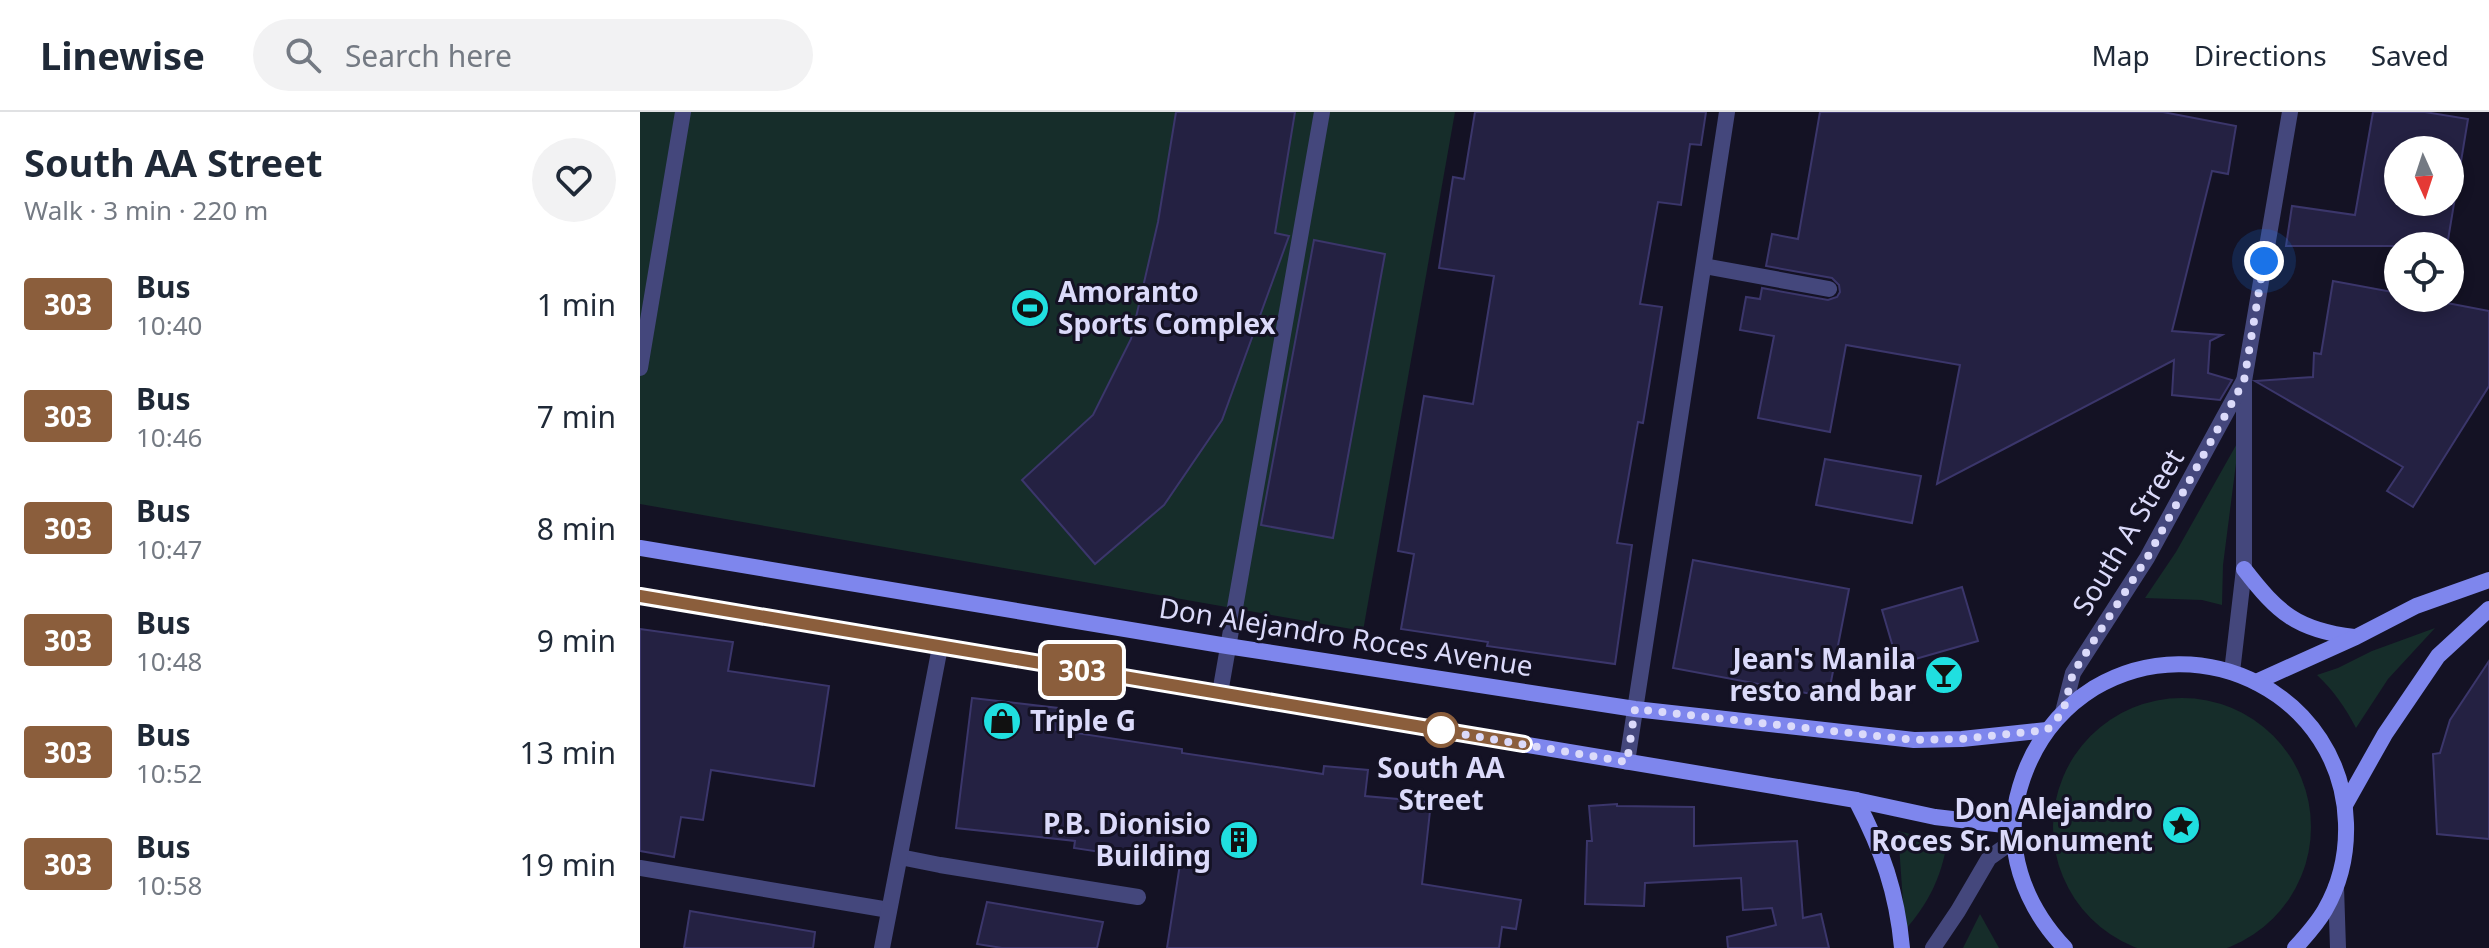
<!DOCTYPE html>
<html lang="en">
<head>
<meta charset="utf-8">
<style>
  :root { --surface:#fff; --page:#f2f2f3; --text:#1f2937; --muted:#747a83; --line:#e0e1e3 }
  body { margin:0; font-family:"Noto Sans",sans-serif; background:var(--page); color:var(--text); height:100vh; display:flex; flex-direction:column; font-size:30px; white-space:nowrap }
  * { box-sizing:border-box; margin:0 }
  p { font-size:26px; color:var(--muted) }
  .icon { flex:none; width:44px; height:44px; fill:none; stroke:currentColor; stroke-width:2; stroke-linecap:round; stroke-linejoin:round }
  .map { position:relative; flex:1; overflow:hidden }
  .sheet { display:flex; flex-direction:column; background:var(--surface); width:640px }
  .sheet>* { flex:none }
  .badge { padding:0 16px; border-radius:6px; font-size:28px; line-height:52px }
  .needle { width:52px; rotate:177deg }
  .buttons { position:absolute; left:1744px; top:24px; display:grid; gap:16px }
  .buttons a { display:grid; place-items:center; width:80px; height:80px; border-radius:50%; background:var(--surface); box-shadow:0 4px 12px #0003; font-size:40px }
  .you { position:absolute; width:40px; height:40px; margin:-20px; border:6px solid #fff; border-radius:50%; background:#1a73e8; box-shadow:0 0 0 12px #1a73e833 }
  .map>.badge { position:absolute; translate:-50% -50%; box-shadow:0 0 0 4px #fff }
  .round { display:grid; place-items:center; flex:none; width:84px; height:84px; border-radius:42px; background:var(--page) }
  .headline { display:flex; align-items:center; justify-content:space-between; height:136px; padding:0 24px }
  h1 { font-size:38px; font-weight:700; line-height:60px }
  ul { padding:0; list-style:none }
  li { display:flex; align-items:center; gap:24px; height:112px; padding:0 24px }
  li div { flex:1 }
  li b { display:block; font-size:30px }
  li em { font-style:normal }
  li .badge { min-width:88px; font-weight:700; text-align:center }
  header { display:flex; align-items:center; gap:48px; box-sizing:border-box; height:112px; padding:0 40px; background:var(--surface); border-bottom:2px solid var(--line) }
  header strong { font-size:38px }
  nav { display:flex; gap:44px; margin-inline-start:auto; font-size:28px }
  .search { width:560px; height:72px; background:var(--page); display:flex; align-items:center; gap:20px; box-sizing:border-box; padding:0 28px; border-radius:44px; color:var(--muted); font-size:30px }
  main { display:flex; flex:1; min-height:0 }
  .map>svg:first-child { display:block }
  .green { fill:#162d2a }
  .building { fill:#242142; stroke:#3b366b; stroke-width:2; fill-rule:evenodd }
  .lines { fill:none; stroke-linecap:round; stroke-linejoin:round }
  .service { stroke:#44477c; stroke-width:16 }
  .minor { stroke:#44477c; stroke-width:16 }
  .tertiary { stroke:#44477c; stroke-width:16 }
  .secondary { stroke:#7e86ed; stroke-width:16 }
  .line-casing { stroke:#fff; stroke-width:18 }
  .line { stroke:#8b5e3c; stroke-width:12 }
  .walk { stroke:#dbdafa; stroke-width:8; stroke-dasharray:0 14.4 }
  .stop-dot { fill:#fff; stroke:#8b5e3c; stroke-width:4 }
  .labels { text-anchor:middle; stroke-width:6; stroke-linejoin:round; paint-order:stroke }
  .poi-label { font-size:28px; font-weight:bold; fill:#dbdafa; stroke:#141224; text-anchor:end }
  .street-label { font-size:28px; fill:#dbdafa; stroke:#141224 }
  .stop-label { font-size:28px; font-weight:bold; fill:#dbdafa; stroke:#141224 }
</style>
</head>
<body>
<header>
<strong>Linewise</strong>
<div class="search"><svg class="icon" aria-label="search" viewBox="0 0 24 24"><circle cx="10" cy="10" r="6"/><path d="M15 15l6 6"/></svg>Search here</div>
<nav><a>Map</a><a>Directions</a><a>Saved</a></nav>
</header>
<main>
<section class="sheet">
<div class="headline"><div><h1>South AA Street</h1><p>Walk · 3 min · 220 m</p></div><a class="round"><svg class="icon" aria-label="heart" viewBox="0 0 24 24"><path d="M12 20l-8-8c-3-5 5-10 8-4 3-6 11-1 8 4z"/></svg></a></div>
<ul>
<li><span class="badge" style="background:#8b5e3c;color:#fff">303</span><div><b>Bus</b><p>10:40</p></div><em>1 min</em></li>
<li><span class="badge" style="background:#8b5e3c;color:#fff">303</span><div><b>Bus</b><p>10:46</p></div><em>7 min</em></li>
<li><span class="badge" style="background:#8b5e3c;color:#fff">303</span><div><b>Bus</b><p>10:47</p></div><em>8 min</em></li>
<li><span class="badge" style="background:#8b5e3c;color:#fff">303</span><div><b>Bus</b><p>10:48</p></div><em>9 min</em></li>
<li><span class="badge" style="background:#8b5e3c;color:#fff">303</span><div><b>Bus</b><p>10:52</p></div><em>13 min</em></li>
<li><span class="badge" style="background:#8b5e3c;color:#fff">303</span><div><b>Bus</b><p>10:58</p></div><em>19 min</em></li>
</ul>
</section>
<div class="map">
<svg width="1849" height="836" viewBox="0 0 1849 836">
  <rect width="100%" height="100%" fill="#141224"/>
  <g class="green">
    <path d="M 0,0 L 815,0 L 723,519 L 0,392 Z"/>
    <path d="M 1599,328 L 1583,453 L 1582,493 L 1562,488 L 1505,486 L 1536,440 Z"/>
    <path d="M 1795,516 L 1748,567 L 1716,616 C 1705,595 1694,579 1677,563 L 1698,556 L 1732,539 Z"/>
    <circle cx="1542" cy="715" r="129"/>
    <path d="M 1258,719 L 1307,731 C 1301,766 1288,792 1265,818 Z"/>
    <path d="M 1340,802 L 1359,836 L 1323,836 Z"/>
  </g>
  <g class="building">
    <path d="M 536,0 L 655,0 L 635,121 L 649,124 L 582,308 L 524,393 L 455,452 L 382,368 L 453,303 L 491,227 L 518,110 Z"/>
    <path d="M 835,0 L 1066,0 L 1061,33 L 1050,32 L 1041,93 L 1018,90 L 1000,192 L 1022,195 L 1003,311 L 998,310 L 977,431 L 992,433 L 975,552 L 847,534 L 848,530 L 761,517 L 774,442 L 758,439 L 784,284 L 833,292 L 854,164 L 799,156 L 813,65 L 824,67 Z"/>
    <path d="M 1180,0 L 1523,0 L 1596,14 L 1588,62 L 1572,59 L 1532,219 L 1582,223 L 1570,229 L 1568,261 L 1592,268 L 1580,288 L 1532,283 L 1534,248 L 1297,372 L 1320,253 L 1206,233 L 1190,320 L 1118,306 L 1134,224 L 1100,218 L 1106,185 L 1120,187 L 1122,176 L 1188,188 L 1197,185 L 1200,180 L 1199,173 L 1192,166 L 1126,154 L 1132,122 L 1158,127 Z"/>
    <path d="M 1733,0 L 1785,0 L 1828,7 L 1807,134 L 1646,134 L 1652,94 L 1715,103 ZM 1758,38 L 1810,38 L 1810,90 L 1758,90 Z"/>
    <path d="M 674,128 L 745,142 L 693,426 L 621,413 Z"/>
    <path d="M 1693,169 L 1758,181 L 1758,186 L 1781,186 L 1849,199 L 1849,274 L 1773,395 L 1747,379 L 1763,355 L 1615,269 L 1673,265 L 1674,241 L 1681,242 Z"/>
    <path d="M 1185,347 L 1281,364 L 1272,411 L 1176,393 Z"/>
    <path d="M 1053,448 L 1209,477 L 1188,585 L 1033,556 Z"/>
    <path d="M 1322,475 L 1338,529 L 1258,552 L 1242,498 Z"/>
    <path d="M 0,517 L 93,530 L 88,559 L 189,574 L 174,674 L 71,658 L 63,708 L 41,705 L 34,745 L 0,739 Z"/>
    <path d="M 1849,549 L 1849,727 L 1797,722 L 1793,642 L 1800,641 L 1810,608 Z"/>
    <path d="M 332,586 L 418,596 L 416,618 L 542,637 L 542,641 L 683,662 L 684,654 L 728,658 L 725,684 L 791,690 L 782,772 L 881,788 L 876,817 L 862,815 L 859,836 L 527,836 L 540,752 L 434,736 L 435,729 L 316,716 Z"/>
    <path d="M 977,692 L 977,694 L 1054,695 L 1054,734 L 1157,729 L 1163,806 L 1181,802 L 1189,836 L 1088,836 L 1087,825 L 1136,813 L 1132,796 L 1103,798 L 1101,766 L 1005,771 L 1004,794 L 945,792 L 947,729 L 952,729 L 949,694 Z"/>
    <path d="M 347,790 L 463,810 L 457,836 L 362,836 L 337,832 Z"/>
    <path d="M 50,799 L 175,820 L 173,836 L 44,836 Z"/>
  </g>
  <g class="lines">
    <g class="service">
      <path d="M 1064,154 L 1189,177"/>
      <path d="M 0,256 L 43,0"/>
      <path d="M 580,581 L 682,0"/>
      <path d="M 260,745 L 300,753 L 498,785"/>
    </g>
    <g class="minor">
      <path d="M 987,650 L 1087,0"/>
      <path d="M 0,756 L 249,798"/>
      <path d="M 1696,775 L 1698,836"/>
      <path d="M 242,836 L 300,535"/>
    </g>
    <g class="tertiary">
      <path d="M 1592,560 L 1604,457 L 1604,269 L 1650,0"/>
      <path d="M 1423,600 L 1433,561 L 1507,446 L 1603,270"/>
      <path d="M 1293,836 L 1318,799 L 1349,746 L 1373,729"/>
    </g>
    <g class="secondary">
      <path d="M 0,436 L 587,534 L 995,597 L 1274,628 L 1322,627 L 1407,618"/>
      <path d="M 1604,457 C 1638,501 1657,518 1714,525"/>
      <path d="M 0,484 L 1216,688 L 1295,705 L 1373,714"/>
      <path d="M 1616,570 L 1716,525 L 1776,494 L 1849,468"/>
      <path d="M 1216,688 C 1242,738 1257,780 1262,836"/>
      <path d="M 1705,693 L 1745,622 L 1798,544 L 1849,497"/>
      <path d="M 1425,836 C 1384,793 1362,734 1380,675 C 1392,634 1417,599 1454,576 C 1562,512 1702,584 1706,711 C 1707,741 1700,772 1685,798 C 1677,812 1666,824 1655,836"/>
    </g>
  </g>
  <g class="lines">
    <defs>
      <path id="line" d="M 0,484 L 884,632"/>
    </defs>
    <use href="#line" class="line-casing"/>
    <use href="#line" class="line"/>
    <path class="walk" d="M 801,618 L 792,617 L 987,650 L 995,597 L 1274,628 L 1322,627 L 1407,618 L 1423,600 L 1433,561 L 1507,446 L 1604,269 L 1624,149"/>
  </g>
  <defs>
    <symbol id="stadium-disc" viewBox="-11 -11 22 22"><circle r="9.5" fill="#20dfe0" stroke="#141224"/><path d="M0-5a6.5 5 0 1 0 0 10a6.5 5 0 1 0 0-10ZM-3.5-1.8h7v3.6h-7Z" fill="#111"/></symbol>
    <symbol id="bar-disc" viewBox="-11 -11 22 22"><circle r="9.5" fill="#20dfe0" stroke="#141224"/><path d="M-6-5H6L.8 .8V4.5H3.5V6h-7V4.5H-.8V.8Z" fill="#111"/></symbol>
    <symbol id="shop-disc" viewBox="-11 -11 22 22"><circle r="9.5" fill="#20dfe0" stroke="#141224"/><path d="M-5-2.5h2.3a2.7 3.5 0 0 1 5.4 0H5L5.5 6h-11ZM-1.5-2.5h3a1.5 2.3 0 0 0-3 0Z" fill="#111"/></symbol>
    <symbol id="sight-disc" viewBox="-11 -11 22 22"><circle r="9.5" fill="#20dfe0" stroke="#141224"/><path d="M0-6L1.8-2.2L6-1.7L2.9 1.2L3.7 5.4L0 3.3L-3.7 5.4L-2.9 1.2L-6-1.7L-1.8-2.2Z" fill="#111"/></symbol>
    <symbol id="building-disc" viewBox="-11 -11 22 22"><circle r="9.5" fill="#20dfe0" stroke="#141224"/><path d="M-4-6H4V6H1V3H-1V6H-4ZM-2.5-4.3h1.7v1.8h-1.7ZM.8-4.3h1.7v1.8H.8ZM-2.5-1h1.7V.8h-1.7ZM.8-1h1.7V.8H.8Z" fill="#111"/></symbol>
  </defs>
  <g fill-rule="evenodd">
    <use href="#stadium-disc" x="368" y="174" width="44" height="44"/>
    <use href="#bar-disc" x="1282" y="541" width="44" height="44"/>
    <use href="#shop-disc" x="340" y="587" width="44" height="44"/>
    <use href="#sight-disc" x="1519" y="691" width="44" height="44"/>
    <use href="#building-disc" x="577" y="706" width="44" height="44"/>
  </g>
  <circle class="stop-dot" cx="801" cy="618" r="16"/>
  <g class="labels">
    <g class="poi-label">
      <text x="418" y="190" text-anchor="start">Amoranto<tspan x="418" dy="32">Sports Complex</tspan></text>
      <text x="1276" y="557">Jean's Manila<tspan x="1276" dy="32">resto and bar</tspan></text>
      <text x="390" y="619" text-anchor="start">Triple G</text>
      <text x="1513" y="707">Don Alejandro<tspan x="1513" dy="32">Roces Sr. Monument</tspan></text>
      <text x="571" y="722">P.B. Dionisio<tspan x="571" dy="32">Building</tspan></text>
    </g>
    <g class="street-label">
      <text transform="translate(1488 420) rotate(-59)" y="10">South A Street</text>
      <text transform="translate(706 525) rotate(9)" y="10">Don Alejandro Roces Avenue</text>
    </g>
    <g class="stop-label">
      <text x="801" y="666">South AA<tspan x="801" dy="32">Street</tspan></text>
    </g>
  </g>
</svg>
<div class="buttons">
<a><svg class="needle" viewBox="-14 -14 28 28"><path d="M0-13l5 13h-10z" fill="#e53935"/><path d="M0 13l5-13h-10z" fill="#747a83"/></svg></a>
<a><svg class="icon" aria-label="locate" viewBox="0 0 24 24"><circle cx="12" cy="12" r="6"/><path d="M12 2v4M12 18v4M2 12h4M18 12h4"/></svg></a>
</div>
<div class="you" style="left:1624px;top:149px"></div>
<b class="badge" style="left:442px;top:558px;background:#8b5e3c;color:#fff">303</b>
</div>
</main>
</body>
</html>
